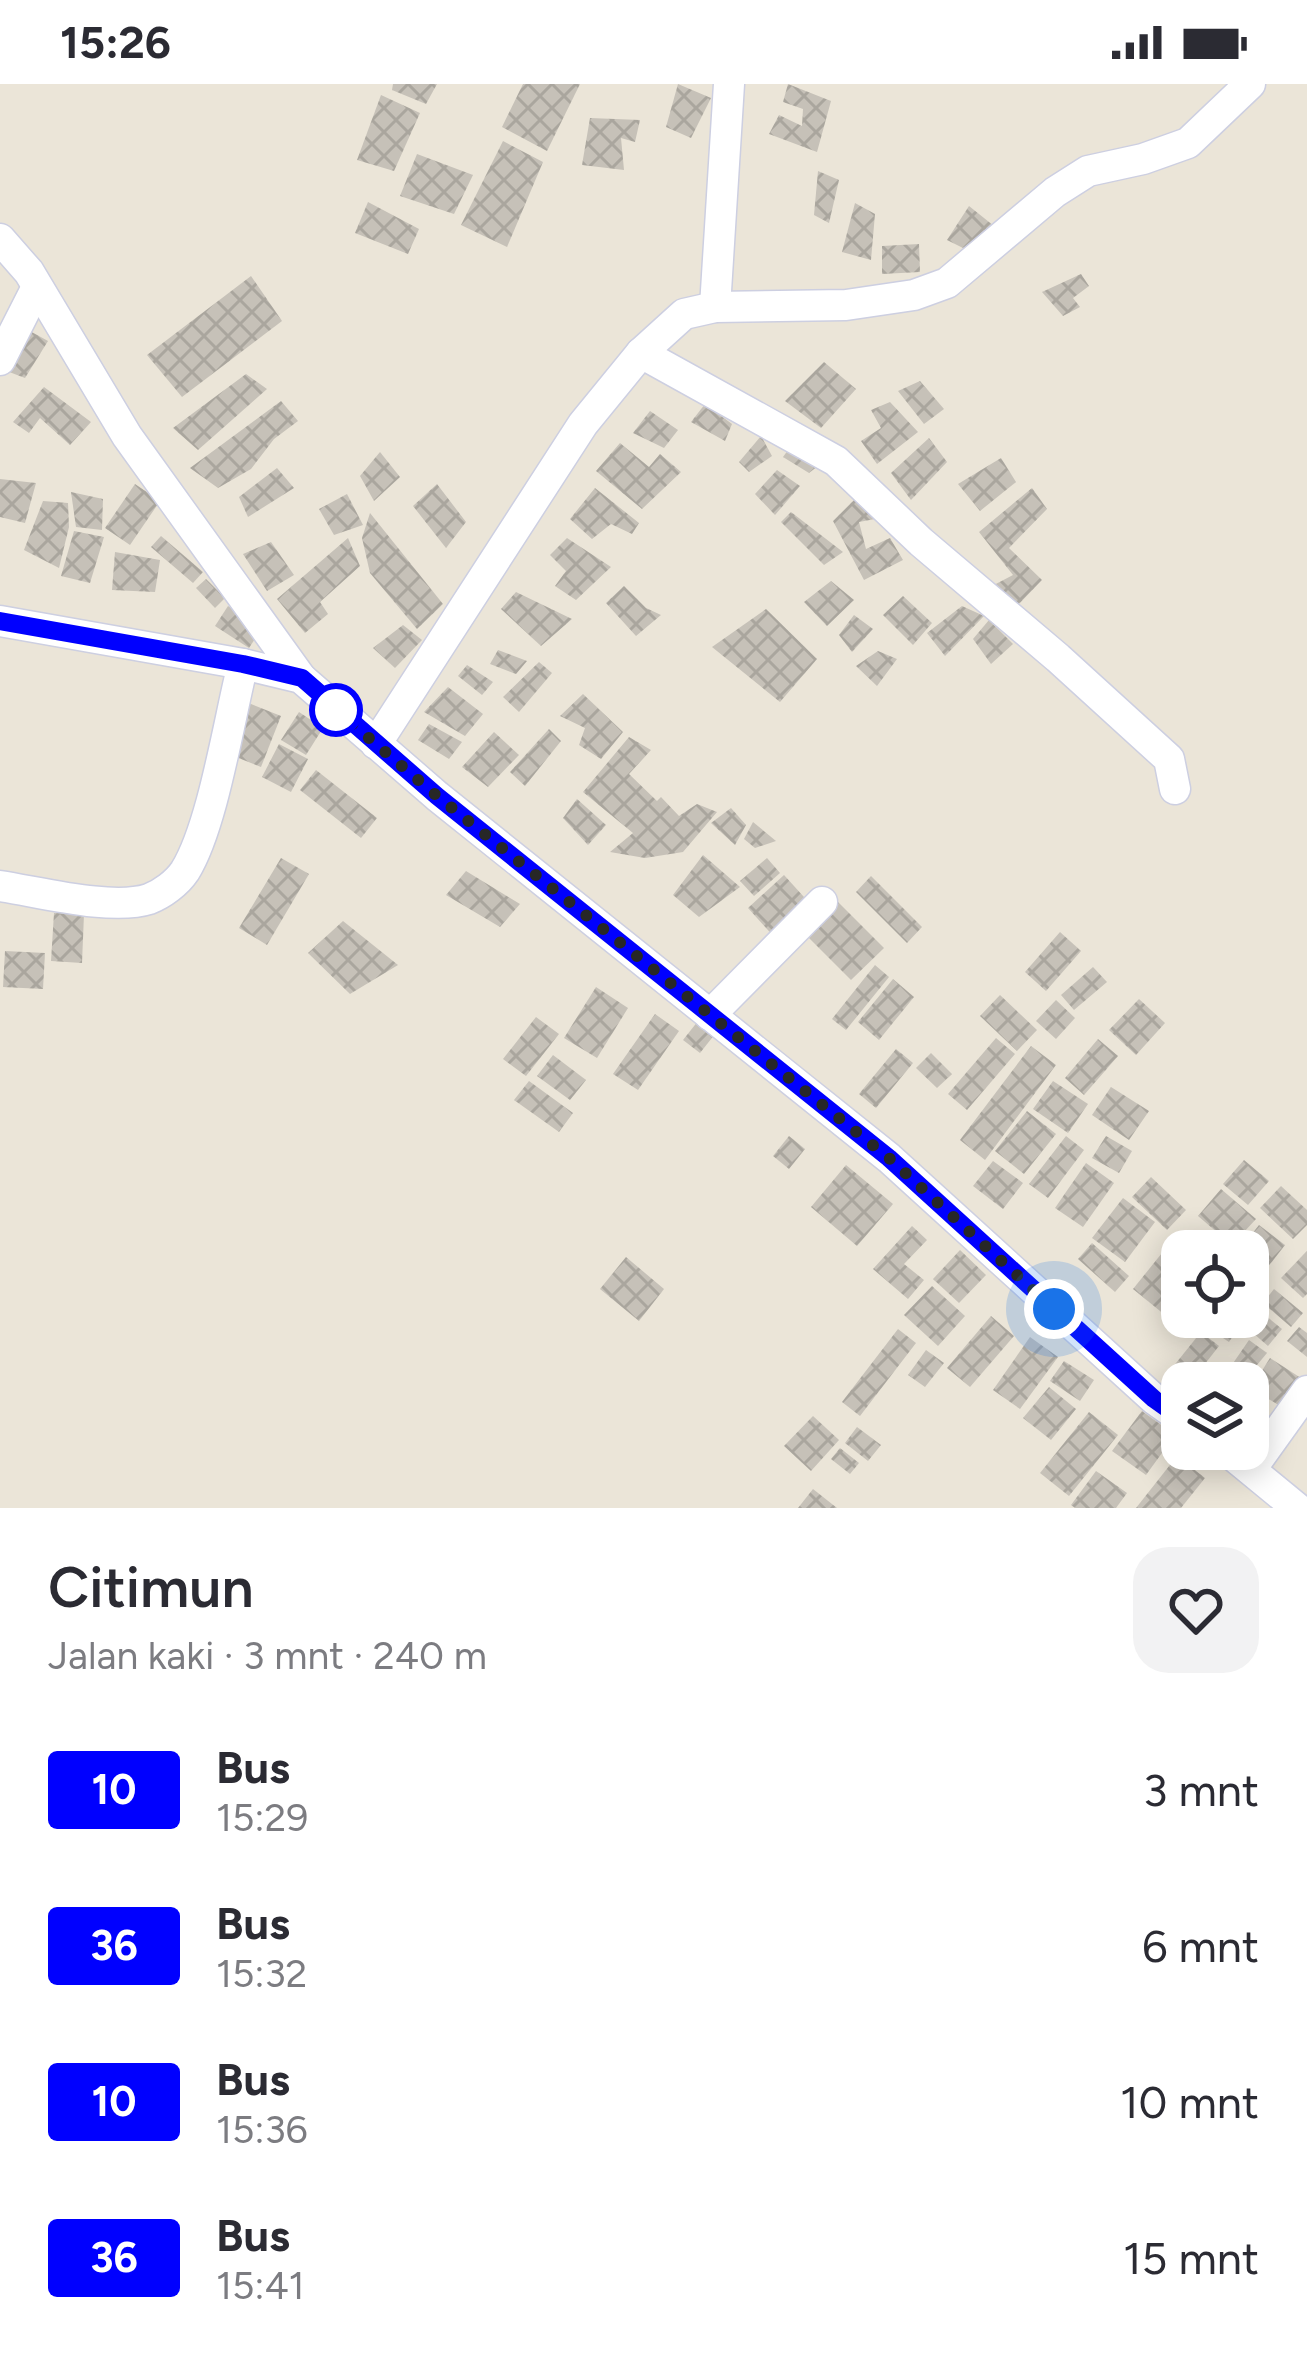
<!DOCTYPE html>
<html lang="id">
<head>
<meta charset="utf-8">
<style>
  :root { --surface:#fff; --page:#f2f2f3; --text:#2b2b33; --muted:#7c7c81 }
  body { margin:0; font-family:Figtree,sans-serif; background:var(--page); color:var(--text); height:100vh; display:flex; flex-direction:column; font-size:45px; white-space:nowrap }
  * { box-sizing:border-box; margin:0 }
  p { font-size:39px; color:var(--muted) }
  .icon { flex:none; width:66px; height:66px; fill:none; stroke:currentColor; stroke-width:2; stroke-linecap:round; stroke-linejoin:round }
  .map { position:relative; height:1424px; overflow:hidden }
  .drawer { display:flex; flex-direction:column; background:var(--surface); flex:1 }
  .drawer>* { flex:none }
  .badge { padding:0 24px; border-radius:9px; font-size:42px; line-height:78px }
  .controls { position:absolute; left:1161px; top:1146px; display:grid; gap:24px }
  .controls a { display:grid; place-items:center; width:108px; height:108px; border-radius:24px; background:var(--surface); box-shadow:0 6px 30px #0003; font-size:60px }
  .you { position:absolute; width:60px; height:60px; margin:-30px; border:9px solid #fff; border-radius:50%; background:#1a73e8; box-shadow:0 0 0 18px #1a73e833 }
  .map>.badge { position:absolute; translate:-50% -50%; box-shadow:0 0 0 6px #fff }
  .round { display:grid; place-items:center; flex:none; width:126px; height:126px; border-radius:36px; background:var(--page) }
  .headline { display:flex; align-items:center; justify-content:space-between; height:204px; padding:0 48px }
  h1 { font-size:57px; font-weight:600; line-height:90px }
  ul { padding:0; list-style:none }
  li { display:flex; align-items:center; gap:36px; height:156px; padding:0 48px }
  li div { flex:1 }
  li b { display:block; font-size:45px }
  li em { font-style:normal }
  li .badge { min-width:132px; font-weight:700; text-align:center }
  .status { display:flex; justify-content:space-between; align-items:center; height:84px; padding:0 60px; background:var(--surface); direction:ltr }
  .status svg { height:33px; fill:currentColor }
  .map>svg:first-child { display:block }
  .building { fill:url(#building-cross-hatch) }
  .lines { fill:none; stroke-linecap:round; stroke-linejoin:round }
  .minor-casing { stroke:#cdcfe1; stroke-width:33 }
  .minor { stroke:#fff; stroke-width:30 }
  .line-casing { stroke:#fff; stroke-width:27 }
  .line { stroke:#00f; stroke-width:18 }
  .walk { stroke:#272727; stroke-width:12; stroke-dasharray:0 21.6 }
  .stop-dot { fill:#fff; stroke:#00f; stroke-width:6 }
</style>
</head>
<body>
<div class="status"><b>15:26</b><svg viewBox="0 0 49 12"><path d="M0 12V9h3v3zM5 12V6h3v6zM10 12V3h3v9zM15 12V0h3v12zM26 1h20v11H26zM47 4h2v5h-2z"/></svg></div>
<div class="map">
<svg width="1307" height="1424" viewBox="0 0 1307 1424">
  <defs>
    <pattern id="building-cross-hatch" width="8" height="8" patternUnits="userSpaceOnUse" patternTransform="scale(3)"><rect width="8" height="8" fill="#c6c1b8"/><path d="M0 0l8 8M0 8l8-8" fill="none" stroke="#aaa69e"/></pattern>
  </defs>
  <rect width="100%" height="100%" fill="#ebe5d8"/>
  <g class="building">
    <path d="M 393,0 L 437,0 L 426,20 L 392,6 Z"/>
    <path d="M 523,0 L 580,0 L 547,67 L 502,43 Z"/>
    <path d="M 678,0 L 711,14 L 691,54 L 666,43 Z"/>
    <path d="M 788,0 L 831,17 L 817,68 L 769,50 L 779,31 L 802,42 L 803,25 L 783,18 Z"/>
    <path d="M 381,11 L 420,29 L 394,87 L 357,76 Z"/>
    <path d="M 590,34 L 640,36 L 635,58 L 621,54 L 624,86 L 582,81 Z"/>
    <path d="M 503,57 L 543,78 L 507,163 L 461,141 Z"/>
    <path d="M 417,70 L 473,91 L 454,130 L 400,112 Z"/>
    <path d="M 818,87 L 839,96 L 829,139 L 814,131 Z"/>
    <path d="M 368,118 L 419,145 L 408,170 L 355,149 Z"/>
    <path d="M 855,119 L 875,130 L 871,176 L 842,168 Z"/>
    <path d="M 969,122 L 999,146 L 963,164 L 947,156 Z"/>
    <path d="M 919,160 L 920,188 L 882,190 L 882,162 Z"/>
    <path d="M 1081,190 L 1089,202 L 1073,214 L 1080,223 L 1063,232 L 1042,208 Z"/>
    <path d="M 251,192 L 282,237 L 182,313 L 147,271 Z"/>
    <path d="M 28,246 L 48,257 L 25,294 L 4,286 Z"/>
    <path d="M 824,278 L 856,305 L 821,344 L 785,317 Z"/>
    <path d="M 246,290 L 267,305 L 198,366 L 173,344 Z"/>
    <path d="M 920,297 L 944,325 L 924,340 L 898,307 Z"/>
    <path d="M 44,303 L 91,338 L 70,361 L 40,334 L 29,349 L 13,338 Z"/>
    <path d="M 281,317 L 298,337 L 274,355 L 251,385 L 218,404 L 190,384 Z"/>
    <path d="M 890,318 L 918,348 L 877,380 L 861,357 L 881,344 L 871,326 Z"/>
    <path d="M 705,320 L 732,340 L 725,357 L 691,338 Z"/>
    <path d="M 650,327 L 678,346 L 664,364 L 633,349 Z"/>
    <path d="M 761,352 L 772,372 L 749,388 L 739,378 Z"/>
    <path d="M 929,354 L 947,378 L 911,416 L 891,389 Z"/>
    <path d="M 620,359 L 649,383 L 660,370 L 681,388 L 642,425 L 596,387 Z"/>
    <path d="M 793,359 L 823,378 L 809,389 L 783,373 Z"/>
    <path d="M 380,368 L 400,393 L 374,417 L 360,392 Z"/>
    <path d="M 1001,374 L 1016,398 L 980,427 L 958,400 Z"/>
    <path d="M 277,384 L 294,404 L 248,433 L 239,413 Z"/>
    <path d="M 777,386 L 800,402 L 775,431 L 755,410 Z"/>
    <path d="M 0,395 L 36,399 L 25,439 L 0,433 Z"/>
    <path d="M 135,400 L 160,417 L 130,461 L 105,444 Z"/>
    <path d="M 437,400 L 466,438 L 446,464 L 413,422 Z"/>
    <path d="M 595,404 L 639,439 L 632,450 L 611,440 L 592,455 L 570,435 Z"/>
    <path d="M 1032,404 L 1047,425 L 1009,464 L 1042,496 L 1014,525 L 992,502 L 1013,491 L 979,448 Z"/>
    <path d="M 71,408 L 103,415 L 102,446 L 76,443 Z"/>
    <path d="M 347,410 L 363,441 L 334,451 L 319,425 Z"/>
    <path d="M 855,415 L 875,435 L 859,438 L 866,465 L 890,454 L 903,476 L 864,496 L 833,437 Z"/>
    <path d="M 43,417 L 68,419 L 69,443 L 59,484 L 24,466 Z"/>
    <path d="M 791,428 L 843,468 L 824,481 L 781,438 Z"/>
    <path d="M 370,429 L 443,520 L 417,545 L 370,489 L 362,454 Z"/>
    <path d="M 74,447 L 104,453 L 90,499 L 61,492 Z"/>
    <path d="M 161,452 L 203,488 L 193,499 L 151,463 Z"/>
    <path d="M 348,454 L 360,482 L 320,518 L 328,530 L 305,549 L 277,515 Z"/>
    <path d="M 567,454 L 611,483 L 576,516 L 555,502 L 566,487 L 550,471 Z"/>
    <path d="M 271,458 L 294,491 L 267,507 L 243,470 Z"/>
    <path d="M 115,468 L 160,476 L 155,508 L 112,506 Z"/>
    <path d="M 206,495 L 225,514 L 215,524 L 196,504 Z"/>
    <path d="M 831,497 L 854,516 L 827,542 L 804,518 Z"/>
    <path d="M 624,502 L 646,524 L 661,531 L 636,552 L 606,519 Z"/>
    <path d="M 516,508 L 572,535 L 541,562 L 501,525 Z"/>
    <path d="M 903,512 L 932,539 L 913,561 L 883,531 Z"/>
    <path d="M 228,522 L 262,544 L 249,564 L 215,542 Z"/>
    <path d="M 962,522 L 984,532 L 945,572 L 927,549 Z"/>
    <path d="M 766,525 L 817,575 L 780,618 L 712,563 Z"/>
    <path d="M 854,531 L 873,545 L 852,568 L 839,551 Z"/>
    <path d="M 989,536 L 1013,560 L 991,580 L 973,555 Z"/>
    <path d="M 403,541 L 422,556 L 395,584 L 373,564 Z"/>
    <path d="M 498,566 L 527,577 L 516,590 L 490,580 Z"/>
    <path d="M 878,567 L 897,575 L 877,602 L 856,582 Z"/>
    <path d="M 539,578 L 552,589 L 519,628 L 503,613 Z"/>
    <path d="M 467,581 L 493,598 L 482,611 L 458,592 Z"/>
    <path d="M 448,603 L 483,630 L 465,652 L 424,628 Z"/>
    <path d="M 583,610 L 623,648 L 601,675 L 579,661 L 585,644 L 560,632 Z"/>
    <path d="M 246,618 L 281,632 L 261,683 L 226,669 Z"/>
    <path d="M 299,628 L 323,644 L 306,671 L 281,656 Z"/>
    <path d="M 429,640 L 462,658 L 449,675 L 418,656 Z"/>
    <path d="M 549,645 L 561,657 L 525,702 L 510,688 Z"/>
    <path d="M 494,648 L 519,671 L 488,703 L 462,683 Z"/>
    <path d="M 629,653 L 651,666 L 629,690 L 657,717 L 661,713 L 679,732 L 697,720 L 717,728 L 683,768 L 645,774 L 610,768 L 633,749 L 583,708 Z"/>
    <path d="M 279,660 L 308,675 L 291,708 L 262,693 Z"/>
    <path d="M 316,686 L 377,734 L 361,754 L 300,706 Z"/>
    <path d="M 577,715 L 606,741 L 588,761 L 563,734 Z"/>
    <path d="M 731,724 L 746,741 L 735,761 L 711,739 Z"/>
    <path d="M 753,738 L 776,757 L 755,764 L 744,755 Z"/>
    <path d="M 703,771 L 740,803 L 699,833 L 673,811 Z"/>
    <path d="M 281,774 L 309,790 L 267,861 L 239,844 Z"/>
    <path d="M 767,774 L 780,789 L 754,812 L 740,797 Z"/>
    <path d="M 466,787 L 520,820 L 500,843 L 446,811 Z"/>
    <path d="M 784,791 L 813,823 L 776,855 L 748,824 Z"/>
    <path d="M 871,792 L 922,843 L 907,859 L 856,808 Z"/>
    <path d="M 838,818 L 884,864 L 851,896 L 805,850 Z"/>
    <path d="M 54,829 L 84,830 L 82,879 L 51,877 Z"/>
    <path d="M 343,837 L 398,881 L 350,910 L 308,869 Z"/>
    <path d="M 1060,848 L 1081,867 L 1046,907 L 1025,888 Z"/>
    <path d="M 5,867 L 45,869 L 43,905 L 3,903 Z"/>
    <path d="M 875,881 L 889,893 L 846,946 L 832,935 Z"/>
    <path d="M 1093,883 L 1107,898 L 1074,926 L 1061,911 Z"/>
    <path d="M 893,895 L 914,913 L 879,956 L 858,938 Z"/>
    <path d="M 596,903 L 628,924 L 597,974 L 564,954 Z"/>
    <path d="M 1000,911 L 1037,946 L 1017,967 L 980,932 Z"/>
    <path d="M 1139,915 L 1165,939 L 1136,971 L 1109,946 Z"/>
    <path d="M 1056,916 L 1075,934 L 1056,955 L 1036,937 Z"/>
    <path d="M 655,930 L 679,947 L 638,1006 L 613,990 Z"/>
    <path d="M 702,932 L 719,945 L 700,969 L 683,956 Z"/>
    <path d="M 536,933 L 559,950 L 526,992 L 503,975 Z"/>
    <path d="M 996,954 L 1015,970 L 967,1026 L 948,1010 Z"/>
    <path d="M 1098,955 L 1118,972 L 1084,1011 L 1065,994 Z"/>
    <path d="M 1031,962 L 1056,981 L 985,1076 L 960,1056 Z"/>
    <path d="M 896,965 L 913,979 L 876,1024 L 859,1010 Z"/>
    <path d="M 931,969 L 952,990 L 937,1004 L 916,984 Z"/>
    <path d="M 553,971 L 586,996 L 570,1016 L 537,992 Z"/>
    <path d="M 529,997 L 573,1029 L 559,1048 L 514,1016 Z"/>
    <path d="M 1053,997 L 1088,1020 L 1068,1049 L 1033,1025 Z"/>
    <path d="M 1111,1003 L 1149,1027 L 1129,1056 L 1092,1031 Z"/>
    <path d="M 1027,1027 L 1056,1050 L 1024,1090 L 995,1067 Z"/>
    <path d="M 789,1052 L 805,1065 L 789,1085 L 773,1072 Z"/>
    <path d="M 1066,1052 L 1084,1066 L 1048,1114 L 1029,1100 Z"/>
    <path d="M 1106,1052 L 1132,1067 L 1119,1089 L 1092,1074 Z"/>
    <path d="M 1244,1076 L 1269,1097 L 1248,1121 L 1223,1100 Z"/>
    <path d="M 993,1077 L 1023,1099 L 1003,1125 L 973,1102 Z"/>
    <path d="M 1086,1079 L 1114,1099 L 1083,1143 L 1055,1124 Z"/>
    <path d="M 846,1081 L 893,1120 L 857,1162 L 811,1123 Z"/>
    <path d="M 1151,1093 L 1186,1126 L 1167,1146 L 1132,1113 Z"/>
    <path d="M 1281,1102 L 1307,1126 L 1307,1141 L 1293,1155 L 1260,1124 Z"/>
    <path d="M 1221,1105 L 1256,1135 L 1232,1161 L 1198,1132 Z"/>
    <path d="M 1123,1114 L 1155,1138 L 1125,1178 L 1092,1154 Z"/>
    <path d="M 1259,1141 L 1285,1161 L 1267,1184 L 1241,1164 Z"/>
    <path d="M 912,1142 L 927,1156 L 904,1180 L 924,1196 L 908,1215 L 873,1185 Z"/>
    <path d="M 1092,1159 L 1129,1192 L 1115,1208 L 1078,1175 Z"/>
    <path d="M 1166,1164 L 1182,1176 L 1182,1233 L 1176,1240 L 1133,1205 Z"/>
    <path d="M 960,1166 L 986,1191 L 959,1219 L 933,1195 Z"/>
    <path d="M 1307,1167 L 1307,1210 L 1303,1214 L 1281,1194 Z"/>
    <path d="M 626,1173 L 664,1205 L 639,1237 L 600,1205 Z"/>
    <path d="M 1248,1177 L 1265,1191 L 1248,1212 Z"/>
    <path d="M 932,1202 L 965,1232 L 938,1262 L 904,1231 Z"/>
    <path d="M 1274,1205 L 1303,1229 L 1291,1243 L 1263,1219 Z"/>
    <path d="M 1260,1227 L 1282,1245 L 1268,1262 L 1246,1243 Z"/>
    <path d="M 991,1232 L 1014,1252 L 970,1303 L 947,1284 Z"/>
    <path d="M 1203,1233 L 1245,1233 L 1229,1258 L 1199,1238 Z"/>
    <path d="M 1299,1243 L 1307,1249 L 1307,1273 L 1287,1257 Z"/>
    <path d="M 898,1245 L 916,1259 L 860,1332 L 842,1318 Z"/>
    <path d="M 1201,1248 L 1219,1262 L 1190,1299 L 1172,1284 Z"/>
    <path d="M 1030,1253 L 1058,1273 L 1020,1325 L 993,1306 Z"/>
    <path d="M 1249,1256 L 1267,1269 L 1242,1299 L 1227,1288 Z"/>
    <path d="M 926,1266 L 944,1279 L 925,1303 L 908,1291 Z"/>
    <path d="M 1270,1274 L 1304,1296 L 1285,1325 L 1251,1304 Z"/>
    <path d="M 1064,1277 L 1094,1296 L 1080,1317 L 1050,1297 Z"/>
    <path d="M 1049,1303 L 1076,1325 L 1051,1356 L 1023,1334 Z"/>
    <path d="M 1142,1327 L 1175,1351 L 1146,1391 L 1112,1367 Z"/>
    <path d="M 1089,1328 L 1118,1351 L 1069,1412 L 1040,1389 Z"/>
    <path d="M 813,1332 L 839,1356 L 811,1387 L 784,1362 Z"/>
    <path d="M 857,1343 L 881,1361 L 868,1377 L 845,1359 Z"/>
    <path d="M 840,1364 L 859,1379 L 850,1390 L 831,1375 Z"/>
    <path d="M 1177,1372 L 1205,1394 L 1181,1424 L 1136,1424 Z"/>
    <path d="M 1096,1387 L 1127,1409 L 1116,1424 L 1075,1424 L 1071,1421 Z"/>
    <path d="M 813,1405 L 837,1424 L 798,1424 Z"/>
  </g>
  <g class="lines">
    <defs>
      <g id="minor">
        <path d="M 0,155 L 29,188 L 127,352 L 301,594"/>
        <path d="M 715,223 L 729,0"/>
        <path d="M 641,269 L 836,377 L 921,458 L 1058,574 L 1169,675 L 1175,705"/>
        <path d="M 0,276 L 37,203"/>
        <path d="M 0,537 L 243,580 L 301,594 L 437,712 L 889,1074 L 1154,1315 L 1182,1335"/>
        <path d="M 376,660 L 583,340 L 641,269 L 684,230 L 715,223 L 846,221 L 914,211 L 947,199 L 1055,108 L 1088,87 L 1143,75 L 1188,59 L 1250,0"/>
        <path d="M 0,802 C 40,808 112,827 149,815 C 162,810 177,799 185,787 C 213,742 229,635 243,580"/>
        <path d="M 710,931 L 822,818"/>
        <path d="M 1225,1365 L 1297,1424"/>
        <path d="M 1252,1384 L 1307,1307"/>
      </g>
    </defs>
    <use href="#minor" class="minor-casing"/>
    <use href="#minor" class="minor"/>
  </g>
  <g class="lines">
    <defs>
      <path id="line" d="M 0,537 L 243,580 L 302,594 L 437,712 L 889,1074 L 1154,1315 L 1182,1335"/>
    </defs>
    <use href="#line" class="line-casing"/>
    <use href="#line" class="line"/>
    <path class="walk" d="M 336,626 L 437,712 L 889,1074 L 1054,1225"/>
  </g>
  <circle class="stop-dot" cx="336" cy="626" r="24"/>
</svg>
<div class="controls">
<a><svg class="icon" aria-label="locate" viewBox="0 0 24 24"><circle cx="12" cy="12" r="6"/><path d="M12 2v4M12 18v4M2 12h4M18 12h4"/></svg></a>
<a><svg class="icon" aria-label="layers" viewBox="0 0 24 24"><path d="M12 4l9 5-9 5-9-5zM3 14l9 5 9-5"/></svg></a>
</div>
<div class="you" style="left:1054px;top:1225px"></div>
</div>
<section class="drawer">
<div class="headline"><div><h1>Citimun</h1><p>Jalan kaki · 3 mnt · 240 m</p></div><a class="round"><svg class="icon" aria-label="heart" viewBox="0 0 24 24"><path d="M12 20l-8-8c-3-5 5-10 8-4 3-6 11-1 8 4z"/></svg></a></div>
<ul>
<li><span class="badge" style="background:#00f;color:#fff">10</span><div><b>Bus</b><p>15:29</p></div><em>3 mnt</em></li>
<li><span class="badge" style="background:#00f;color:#fff">36</span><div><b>Bus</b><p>15:32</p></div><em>6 mnt</em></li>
<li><span class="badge" style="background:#00f;color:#fff">10</span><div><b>Bus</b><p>15:36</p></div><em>10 mnt</em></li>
<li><span class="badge" style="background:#00f;color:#fff">36</span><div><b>Bus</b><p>15:41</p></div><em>15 mnt</em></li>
</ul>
</section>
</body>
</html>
